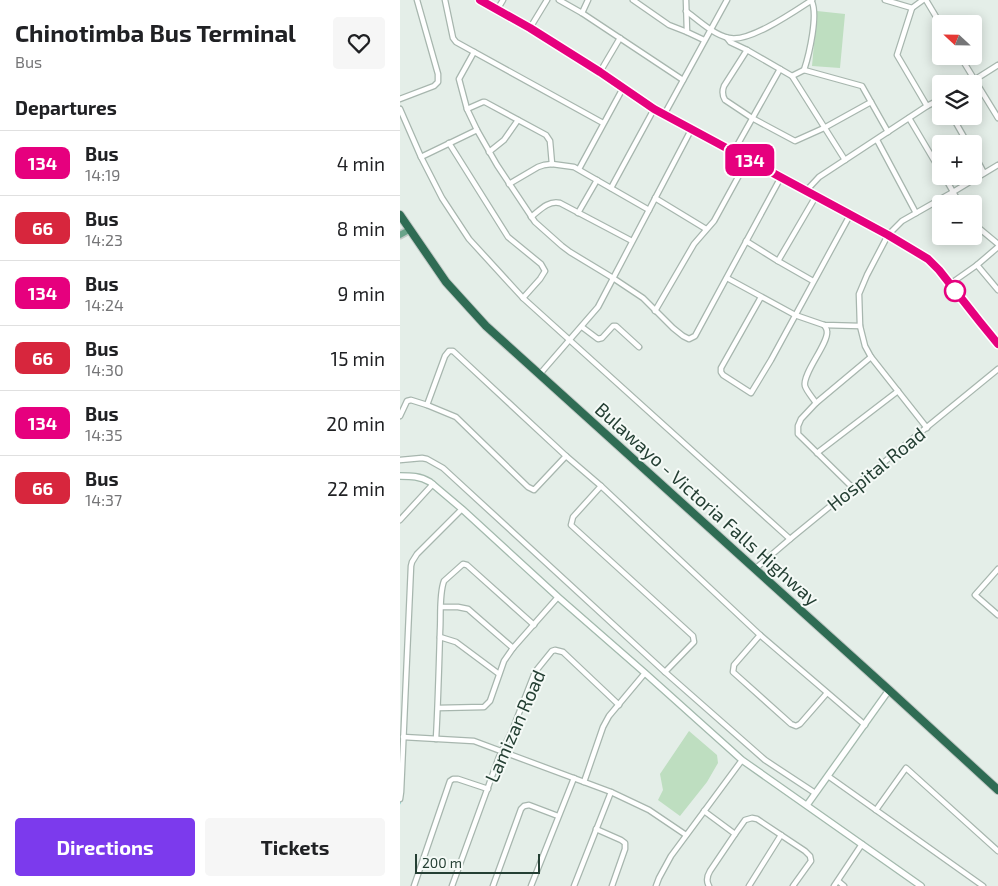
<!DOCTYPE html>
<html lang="en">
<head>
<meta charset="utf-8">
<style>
  :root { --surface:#fff; --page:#f6f6f6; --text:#202124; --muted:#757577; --line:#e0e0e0; --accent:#7c3aed }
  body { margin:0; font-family:"Exo 2",sans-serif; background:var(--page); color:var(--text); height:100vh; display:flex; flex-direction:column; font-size:19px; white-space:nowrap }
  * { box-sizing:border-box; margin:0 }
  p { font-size:16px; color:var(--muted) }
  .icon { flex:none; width:28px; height:28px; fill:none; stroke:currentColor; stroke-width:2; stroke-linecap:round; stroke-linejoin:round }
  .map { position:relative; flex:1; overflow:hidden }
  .details { display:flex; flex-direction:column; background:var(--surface); width:400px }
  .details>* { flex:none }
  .badge { padding:0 10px; border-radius:8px; font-size:18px; line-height:32px }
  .needle { width:32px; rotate:292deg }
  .fabs { position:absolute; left:532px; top:15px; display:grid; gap:10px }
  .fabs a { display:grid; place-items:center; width:50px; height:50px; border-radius:5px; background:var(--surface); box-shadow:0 2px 12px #0003; font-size:25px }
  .scale { position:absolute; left:15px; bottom:12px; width:125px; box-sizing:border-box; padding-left:5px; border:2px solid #243f33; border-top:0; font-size:14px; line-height:18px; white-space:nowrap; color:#243f33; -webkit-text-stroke:4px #f5faf7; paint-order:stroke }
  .map>.badge { position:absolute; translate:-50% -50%; box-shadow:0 0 0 2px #fff }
  h2 { padding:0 15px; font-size:19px; line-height:45px }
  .round { display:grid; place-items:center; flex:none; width:52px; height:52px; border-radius:5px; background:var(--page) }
  .summary { display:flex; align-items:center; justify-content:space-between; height:85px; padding:0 15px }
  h1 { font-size:24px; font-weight:700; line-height:38px }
  .action { display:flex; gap:10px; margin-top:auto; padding:10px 15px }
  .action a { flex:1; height:58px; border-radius:5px; background:var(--accent); color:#fff; font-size:20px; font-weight:700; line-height:58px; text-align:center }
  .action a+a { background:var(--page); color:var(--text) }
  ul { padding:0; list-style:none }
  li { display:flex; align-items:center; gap:15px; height:65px; padding:0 15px; border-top:1px solid var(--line) }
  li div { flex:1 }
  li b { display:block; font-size:19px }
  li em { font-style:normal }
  li .badge { min-width:55px; font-weight:700; text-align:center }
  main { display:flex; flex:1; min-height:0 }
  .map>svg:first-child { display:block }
  .green { fill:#bedec0 }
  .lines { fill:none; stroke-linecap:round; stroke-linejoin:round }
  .stream { stroke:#8dd2cf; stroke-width:1 }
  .street-casing { stroke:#a7b6ae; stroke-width:7 }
  .secondary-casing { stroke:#a3b9ad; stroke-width:8 }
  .primary-casing { stroke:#c2c9c6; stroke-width:9 }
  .highway-casing { stroke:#c2c9c6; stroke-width:10 }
  .street { stroke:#fff; stroke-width:4.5 }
  .secondary { stroke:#fff; stroke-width:5.5 }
  .primary { stroke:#69a389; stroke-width:6 }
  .highway { stroke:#2f6c54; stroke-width:8 }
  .line-casing { stroke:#fff; stroke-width:11 }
  .line { stroke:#e6007e; stroke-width:8 }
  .stop-dot { fill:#fff; stroke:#e6007e; stroke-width:2.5 }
  .labels { text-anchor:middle; stroke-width:4; stroke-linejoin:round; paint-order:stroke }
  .street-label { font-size:19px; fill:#243f33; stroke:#f5faf7 }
</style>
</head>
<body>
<main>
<section class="details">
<div class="summary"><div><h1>Chinotimba Bus Terminal</h1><p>Bus</p></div><a class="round"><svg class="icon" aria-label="heart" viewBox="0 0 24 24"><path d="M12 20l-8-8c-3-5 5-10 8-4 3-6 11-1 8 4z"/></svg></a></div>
<h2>Departures</h2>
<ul>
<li><span class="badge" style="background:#e6007e;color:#fff">134</span><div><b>Bus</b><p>14:19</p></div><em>4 min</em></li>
<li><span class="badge" style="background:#d7263d;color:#fff">66</span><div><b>Bus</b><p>14:23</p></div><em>8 min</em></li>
<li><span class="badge" style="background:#e6007e;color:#fff">134</span><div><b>Bus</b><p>14:24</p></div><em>9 min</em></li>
<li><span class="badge" style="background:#d7263d;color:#fff">66</span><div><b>Bus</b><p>14:30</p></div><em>15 min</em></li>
<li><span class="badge" style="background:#e6007e;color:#fff">134</span><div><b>Bus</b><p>14:35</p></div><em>20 min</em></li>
<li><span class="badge" style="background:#d7263d;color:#fff">66</span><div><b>Bus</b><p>14:37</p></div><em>22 min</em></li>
</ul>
<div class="action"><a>Directions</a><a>Tickets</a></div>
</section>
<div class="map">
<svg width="598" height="886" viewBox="0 0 598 886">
  <rect width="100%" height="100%" fill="#e4eee8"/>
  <g class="green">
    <path d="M 417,11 L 445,14 L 440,68 L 412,66 Z"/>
    <path d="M 289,731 L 317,755 L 318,763 L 307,782 L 280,816 L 258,800 L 263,790 L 260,774 Z"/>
  </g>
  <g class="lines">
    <path class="stream" d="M 0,804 L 1,801"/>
    <defs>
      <g id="street">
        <path d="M 45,0 L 53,38 L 56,42 L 203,123"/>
        <path d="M 80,0 L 130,28 L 200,72 L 254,109 L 488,235 L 528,259 L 539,270 L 579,322 L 598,344"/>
        <path d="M 159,0 L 182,13 L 283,80"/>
        <path d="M 233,0 L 269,25 L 287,32"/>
        <path d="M 286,0 L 287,32 L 304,40"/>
        <path d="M 485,0 L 512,8"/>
        <path d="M 523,0 L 512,8 L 497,55 L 527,106"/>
        <path d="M 526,0 L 541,25"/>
        <path d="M 97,10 L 103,0"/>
        <path d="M 286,11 C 298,20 314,35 329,38 C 349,43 395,11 412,0"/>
        <path d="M 182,13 L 188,0"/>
        <path d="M 130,28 L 147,0"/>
        <path d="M 327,38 L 330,42 L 347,50 L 392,76 L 445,160"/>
        <path d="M 347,50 L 324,86 C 322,91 322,95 325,100 L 352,118 L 395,141 L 424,128 L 471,102 L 462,86 L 404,70"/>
        <path d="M 74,52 L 59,79 L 67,109 L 77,130 L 97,165 L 135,222 L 162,246 L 170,252 L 213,278 L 243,298 L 273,328 L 283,336 L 289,339 L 295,336 L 381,177"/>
        <path d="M 560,56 L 598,118"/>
        <path d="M 200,72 L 220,38"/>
        <path d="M 392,76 L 404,70 C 409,55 419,13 411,0"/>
        <path d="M 568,84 L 598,65"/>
        <path d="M 0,99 L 34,86 L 38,82 L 38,74 L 17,0"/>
        <path d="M 471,102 L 488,132"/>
        <path d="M 0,109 L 21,157 L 42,198 L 69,239 L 123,298 L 390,539"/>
        <path d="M 67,109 L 83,102 L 85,102 L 146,135 L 150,141 L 152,164"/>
        <path d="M 264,115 L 327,0"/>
        <path d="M 552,116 L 568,144"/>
        <path d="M 509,118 L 541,172"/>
        <path d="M 477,140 L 516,213"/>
        <path d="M 49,143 L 108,237 L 141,264 L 145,271 L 140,279 L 123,298"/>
        <path d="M 334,151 L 380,69"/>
        <path d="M 89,152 L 104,140 L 118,120"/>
        <path d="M 574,154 L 584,173"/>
        <path d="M 21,157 L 77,130"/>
        <path d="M 179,169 L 223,88"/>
        <path d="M 544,176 L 560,204"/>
        <path d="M 109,184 L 138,167 L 144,165 L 152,164 L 174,167 L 249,210"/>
        <path d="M 211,188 L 254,109"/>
        <path d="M 406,191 L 419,177 L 527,106 L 541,99"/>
        <path d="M 255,198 L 306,229"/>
        <path d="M 178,213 L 197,180"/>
        <path d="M 131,217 C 139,211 148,200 160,203 L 232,241"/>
        <path d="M 574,224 L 598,244"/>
        <path d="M 346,241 L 378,261 L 413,281"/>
        <path d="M 378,261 L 416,196"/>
        <path d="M 577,265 L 598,290"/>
        <path d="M 327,278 L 395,315 L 424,325 L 460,326"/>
        <path d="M 550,284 L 577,265 L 598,247"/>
        <path d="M 361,297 L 321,368 L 321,372 L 323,375 L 351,393 L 371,360 L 450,215"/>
        <path d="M 255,311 L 294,244 L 314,221 L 348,159"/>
        <path d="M 182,327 L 198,339 L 202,338 L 213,326 L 216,326 L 239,347"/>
        <path d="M 139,375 L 198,307 L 291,130"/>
        <path d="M 416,403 C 413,398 407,392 405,386 C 402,374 428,344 427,332 C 427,328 426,328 424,325"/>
        <path d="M 27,405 L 45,356 L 49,351 L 53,351 L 166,456 L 201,486 L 360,635 L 465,725"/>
        <path d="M 0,416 L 7,401 L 11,400 L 27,405 L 56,417 L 128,487 L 134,490 L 166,456"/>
        <path d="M 527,428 L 471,357 L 465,346 L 460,326 L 459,294 L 467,275 L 488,235 L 502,221 L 553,192 L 598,165"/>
        <path d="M 417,453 L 498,391"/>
        <path d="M 0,460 L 22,458 L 27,459 L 43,468 L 265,672 L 365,760 L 415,793"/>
        <path d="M 201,486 L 173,517 L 171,525 L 293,636 L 294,642 L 265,672"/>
        <path d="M 453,488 L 398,434 L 398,426 L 401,419 L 416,403 L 471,357"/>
        <path d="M 0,520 L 33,484"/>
        <path d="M 355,569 L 390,539 L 598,369"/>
        <path d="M 598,569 L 575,595 L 598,615"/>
        <path d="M 41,607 L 58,607 L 68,609 L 113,648"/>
        <path d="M 360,635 L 334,665 L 333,672 L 391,724 L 396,726 L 400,724 L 427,693"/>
        <path d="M 40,637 L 56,642 L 99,674"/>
        <path d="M 38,708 L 84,707 L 90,701 L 104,661 L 113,648 L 158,597"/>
        <path d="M 3,737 L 74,741 L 211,792 L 249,810 L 286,835"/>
        <path d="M 36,739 C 38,703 39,667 40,631 C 41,616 39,594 44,581 L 63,564 L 67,565 L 134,625"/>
        <path d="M 428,776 L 583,886"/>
        <path d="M 184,782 L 203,727 L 209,716 L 245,673"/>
        <path d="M 0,799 L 1,792 L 11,566 L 12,562 L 17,554 L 62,509"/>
        <path d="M 476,810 L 506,768 L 598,851"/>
        <path d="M 304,811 L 335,834"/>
        <path d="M 196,829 L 221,840 L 225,843 L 225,849 L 212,886"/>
        <path d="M 438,881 L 444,886"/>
        <path d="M 14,886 L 50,781 L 53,779 L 58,779 L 88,789"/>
        <path d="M 52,886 L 99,757 L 112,731 L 135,672 L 152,651 L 155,650 L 163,652 L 219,705"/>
        <path d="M 93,886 L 121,809 L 124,806 L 129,805 L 158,816"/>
        <path d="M 131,886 L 174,778"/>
        <path d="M 174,886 L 211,792"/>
        <path d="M 256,886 L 259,878 L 271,856 L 342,760"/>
        <path d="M 309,886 C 306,881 307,876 310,871 L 335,834 L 345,820 L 352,818 L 357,819 L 405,851 L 410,856 L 411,861 L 393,886"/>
        <path d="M 349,886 L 381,835"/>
        <path d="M 434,886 L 462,844"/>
      </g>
      <g id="secondary">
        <path d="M 0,476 C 11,476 20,476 30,482 L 62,509 L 158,597 L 245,673 L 342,760 L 521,886"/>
        <path d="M 407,805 L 489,690"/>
      </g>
      <path id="primary" d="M 0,235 L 9,230"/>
      <path id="highway" d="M 0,215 L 46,282 L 86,326 L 489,690 L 598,790"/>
    </defs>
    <use href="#street" class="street-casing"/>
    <use href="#secondary" class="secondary-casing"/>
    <use href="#primary" class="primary-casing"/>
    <use href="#highway" class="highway-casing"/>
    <use href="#street" class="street"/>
    <use href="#secondary" class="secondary"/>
    <use href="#primary" class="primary"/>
    <use href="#highway" class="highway"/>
  </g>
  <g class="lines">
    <defs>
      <path id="line" d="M 80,0 L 130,28 L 200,72 L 254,109 L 488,235 L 528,259 L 539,270 L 580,322 L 598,344"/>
    </defs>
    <use href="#line" class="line-casing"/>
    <use href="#line" class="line"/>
  </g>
  <circle class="stop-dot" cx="555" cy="291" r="10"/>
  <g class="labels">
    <g class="street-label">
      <text transform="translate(476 469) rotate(-39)" y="7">Hospital Road</text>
      <text transform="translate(307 504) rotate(42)" y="7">Bulawayo - Victoria Falls Highway</text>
      <text transform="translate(115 726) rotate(-66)" y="7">Lamizan Road</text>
    </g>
  </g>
</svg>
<div class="fabs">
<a><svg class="needle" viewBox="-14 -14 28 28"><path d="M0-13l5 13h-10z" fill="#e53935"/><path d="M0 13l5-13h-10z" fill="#757577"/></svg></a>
<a><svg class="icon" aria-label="layers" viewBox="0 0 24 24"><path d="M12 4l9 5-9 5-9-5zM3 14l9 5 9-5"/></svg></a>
<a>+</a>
<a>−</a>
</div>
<div class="scale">200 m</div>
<b class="badge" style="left:350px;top:160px;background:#e6007e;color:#fff">134</b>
</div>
</main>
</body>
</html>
